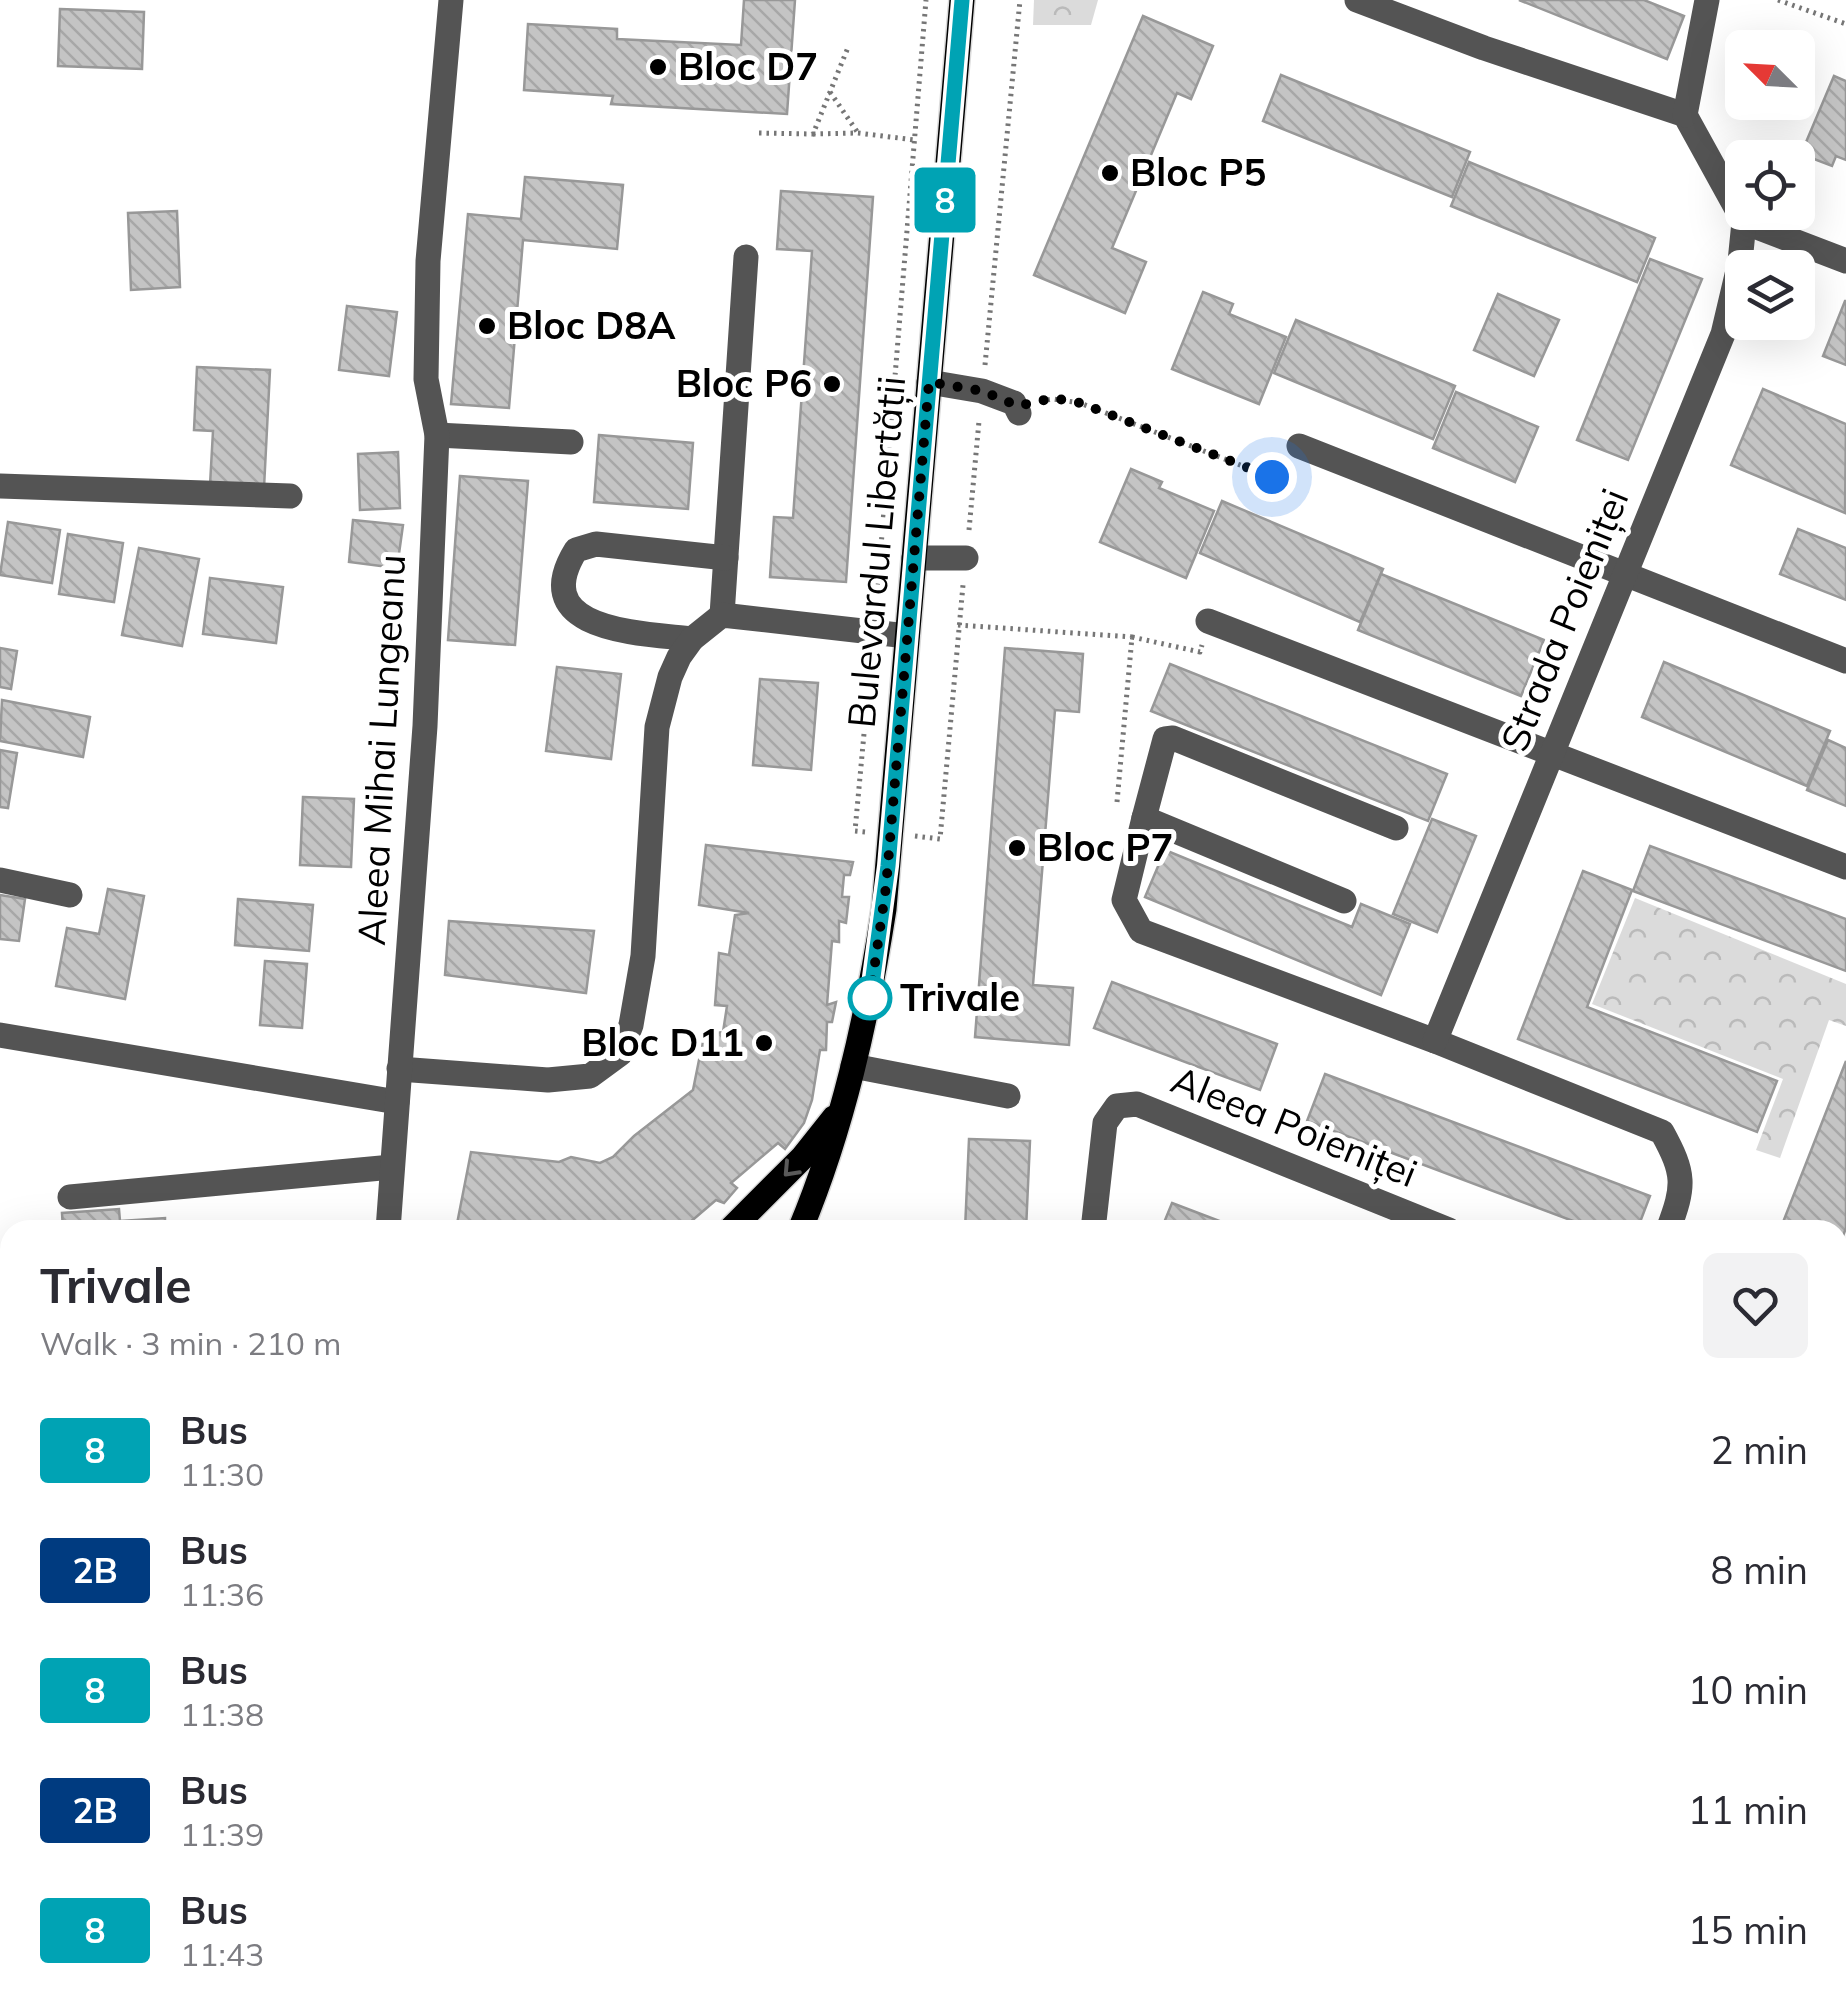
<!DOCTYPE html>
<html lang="en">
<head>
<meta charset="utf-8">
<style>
  :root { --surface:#fff; --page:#f2f2f3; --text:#2b2b33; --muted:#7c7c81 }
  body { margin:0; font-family:Mulish,sans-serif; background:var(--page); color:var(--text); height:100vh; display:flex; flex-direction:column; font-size:38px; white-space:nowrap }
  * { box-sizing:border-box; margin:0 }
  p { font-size:32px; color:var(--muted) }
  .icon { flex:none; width:55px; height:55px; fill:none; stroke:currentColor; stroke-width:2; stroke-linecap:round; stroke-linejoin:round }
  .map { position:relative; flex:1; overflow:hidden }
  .details { position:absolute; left:0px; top:1220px; width:1848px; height:792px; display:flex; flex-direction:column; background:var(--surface); border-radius:30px 30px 0 0; box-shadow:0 10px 40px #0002 }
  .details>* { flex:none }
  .badge { padding:0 20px; border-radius:8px; font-size:35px; line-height:65px }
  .needle { width:65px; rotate:294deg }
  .fabs { position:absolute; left:1725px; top:30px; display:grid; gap:20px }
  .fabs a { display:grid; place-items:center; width:90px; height:90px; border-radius:15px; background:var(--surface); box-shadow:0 10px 40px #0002; font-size:50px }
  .you { position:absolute; width:50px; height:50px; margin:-25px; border:8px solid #fff; border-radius:50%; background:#1a73e8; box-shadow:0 0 0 15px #1a73e833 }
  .map>.badge { position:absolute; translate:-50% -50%; box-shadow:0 0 0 5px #fff }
  .round { display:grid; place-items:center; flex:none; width:105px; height:105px; border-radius:15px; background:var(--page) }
  .head { display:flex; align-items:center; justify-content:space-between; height:170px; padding:0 40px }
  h1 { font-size:48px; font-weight:700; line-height:75px }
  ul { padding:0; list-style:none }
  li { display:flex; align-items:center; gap:30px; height:120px; padding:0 40px }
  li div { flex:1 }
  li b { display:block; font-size:38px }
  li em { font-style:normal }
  li .badge { min-width:110px; font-weight:700; text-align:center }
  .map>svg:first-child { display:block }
  .forest { fill:url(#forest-crowns) }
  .building { fill:url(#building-back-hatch); stroke:#989898; stroke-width:2.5 }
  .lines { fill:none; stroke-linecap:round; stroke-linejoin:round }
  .major-casing { stroke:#dbdbdb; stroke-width:28 }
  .path { stroke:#767676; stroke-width:5; stroke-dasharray:2.5 5; stroke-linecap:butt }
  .minor { stroke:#545454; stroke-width:25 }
  .major { stroke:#000; stroke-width:25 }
  .oneway { stroke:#595959 }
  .line-casing { stroke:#fff; stroke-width:22 }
  .line { stroke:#00a3b4; stroke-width:15 }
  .walk { stroke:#000; stroke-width:10; stroke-dasharray:0 18 }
  .poi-dot { fill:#000; stroke:#fff; stroke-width:4 }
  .stop-dot { fill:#fff; stroke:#00a3b4; stroke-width:5 }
  .labels { text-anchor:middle; stroke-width:10; stroke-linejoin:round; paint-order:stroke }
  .poi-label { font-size:38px; font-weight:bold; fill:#000; stroke:#fff; text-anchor:start }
  .street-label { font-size:38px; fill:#000; stroke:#fff }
  .stop-label { font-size:38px; font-weight:bold; fill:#000; stroke:#fff; text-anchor:start }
</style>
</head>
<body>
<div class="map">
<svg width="1846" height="2011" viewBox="0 0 1846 2011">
  <defs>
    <pattern id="forest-crowns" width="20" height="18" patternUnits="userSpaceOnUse" patternTransform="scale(2.5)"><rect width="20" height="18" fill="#dbdbdb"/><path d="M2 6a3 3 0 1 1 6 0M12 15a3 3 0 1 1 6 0" fill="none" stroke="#bababa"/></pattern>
    <pattern id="building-back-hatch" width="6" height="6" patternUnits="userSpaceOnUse" patternTransform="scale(2.5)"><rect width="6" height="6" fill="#c4c4c4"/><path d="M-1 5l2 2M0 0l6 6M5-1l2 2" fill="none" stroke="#a7a7a7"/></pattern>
  </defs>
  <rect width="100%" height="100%" fill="#fff"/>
  <g class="forest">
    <path d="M 1034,0 L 1098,0 L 1091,25 L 1033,25 Z"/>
    <path d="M 1635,898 L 1846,984 L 1846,1026 L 1829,1020 L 1780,1158 L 1756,1150 L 1783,1079 L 1592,1004 Z"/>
  </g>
  <g class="building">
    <path d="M 744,0 L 795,0 L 787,114 L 611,104 L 613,96 L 524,90 L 528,24 L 617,29 L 617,39 L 741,45 Z"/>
    <path d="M 1519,0 L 1644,0 L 1684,16 L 1667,59 Z"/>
    <path d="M 60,9 L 144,12 L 142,69 L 58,66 Z"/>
    <path d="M 1143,16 L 1213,46 L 1191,99 L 1177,93 L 1112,248 L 1146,262 L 1125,313 L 1034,275 Z"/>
    <path d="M 1281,75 L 1470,152 L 1452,197 L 1263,121 Z"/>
    <path d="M 1834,76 L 1846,81 L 1846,160 L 1836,156 L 1832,166 L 1801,154 Z"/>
    <path d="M 1469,162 L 1655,238 L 1637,282 L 1451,206 Z"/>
    <path d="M 525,177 L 623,185 L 617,249 L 523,240 L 509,408 L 451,404 L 468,214 L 521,219 Z"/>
    <path d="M 781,191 L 873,197 L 846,582 L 770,577 L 774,517 L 793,518 L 812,251 L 777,249 Z"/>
    <path d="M 177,211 L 180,287 L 131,290 L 128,213 Z"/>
    <path d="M 1650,259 L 1702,279 L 1628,460 L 1577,440 Z"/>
    <path d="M 1203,292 L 1233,304 L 1229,314 L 1286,337 L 1259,404 L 1172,369 Z"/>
    <path d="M 1498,294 L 1559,320 L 1534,376 L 1474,350 Z"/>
    <path d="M 1845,301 L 1846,301 L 1846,365 L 1823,356 Z"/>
    <path d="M 347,306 L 397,312 L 389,376 L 339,370 Z"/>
    <path d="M 1296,320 L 1455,386 L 1433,439 L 1274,373 Z"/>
    <path d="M 197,367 L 270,370 L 264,488 L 210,485 L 213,431 L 194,430 Z"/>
    <path d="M 1763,389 L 1846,424 L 1845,513 L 1731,465 Z"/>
    <path d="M 1456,392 L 1538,427 L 1515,482 L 1433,448 Z"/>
    <path d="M 599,435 L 693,443 L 688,509 L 594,502 Z"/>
    <path d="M 398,452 L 400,508 L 360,510 L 358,454 Z"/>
    <path d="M 1131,469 L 1162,482 L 1159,488 L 1214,511 L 1186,578 L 1100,542 Z"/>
    <path d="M 460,476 L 528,481 L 515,645 L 448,640 Z"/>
    <path d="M 1222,501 L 1383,569 L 1360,622 L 1200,553 Z"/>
    <path d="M 353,520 L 403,525 L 397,568 L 349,562 Z"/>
    <path d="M 8,522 L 60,530 L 52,583 L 0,575 Z"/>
    <path d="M 1798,529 L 1846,548 L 1846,600 L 1780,574 Z"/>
    <path d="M 68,534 L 123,543 L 114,602 L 59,594 Z"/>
    <path d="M 139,548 L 199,559 L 182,646 L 122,635 Z"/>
    <path d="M 1381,574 L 1544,640 L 1521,696 L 1358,630 Z"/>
    <path d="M 210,578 L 283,587 L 276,643 L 203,634 Z"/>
    <path d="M 0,648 L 17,651 L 11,689 L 0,687 Z"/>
    <path d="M 1005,648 L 1083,654 L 1079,712 L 1055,710 L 1033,985 L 1073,988 L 1069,1045 L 975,1037 Z"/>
    <path d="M 1664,662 L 1830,731 L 1807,786 L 1642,717 Z"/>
    <path d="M 1170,664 L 1447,774 L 1428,821 L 1151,711 Z"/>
    <path d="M 557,667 L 621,674 L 611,759 L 546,751 Z"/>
    <path d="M 760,679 L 818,683 L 811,770 L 753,765 Z"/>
    <path d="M 2,700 L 90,717 L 83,757 L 0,741 Z"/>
    <path d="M 1828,740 L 1846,748 L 1846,806 L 1807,790 Z"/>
    <path d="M 0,750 L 17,753 L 8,808 L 0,807 Z"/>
    <path d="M 303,797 L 354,799 L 351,867 L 300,865 Z"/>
    <path d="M 1432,819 L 1476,836 L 1437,932 L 1393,914 Z"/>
    <path d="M 706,845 L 853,862 L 850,875 L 844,875 L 842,897 L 849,897 L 846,923 L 839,921 L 839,942 L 832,941 L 827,1005 L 836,1002 L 832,1022 L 827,1022 L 826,1050 L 820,1050 L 812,1100 L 804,1123 L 785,1149 L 778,1143 L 731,1183 L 737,1188 L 724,1203 L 716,1200 L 681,1230 L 598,1227 L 598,1230 L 456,1229 L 471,1152 L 559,1162 L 571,1157 L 600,1163 L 613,1157 L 634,1136 L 693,1090 L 704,1035 L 723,1032 L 727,1006 L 715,1005 L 719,953 L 729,955 L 735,915 L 749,913 L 699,905 Z"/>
    <path d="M 1650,846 L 1846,919 L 1846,971 L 1633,891 Z"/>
    <path d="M 1165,850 L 1352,927 L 1361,904 L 1410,924 L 1381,995 L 1145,897 Z"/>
    <path d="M 1583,871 L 1632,890 L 1587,1007 L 1777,1081 L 1757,1132 L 1518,1039 Z"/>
    <path d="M 108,889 L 144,896 L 125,999 L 56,986 L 67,928 L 99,934 Z"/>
    <path d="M 0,895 L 25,899 L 19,941 L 0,939 Z"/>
    <path d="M 238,899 L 313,905 L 309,951 L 235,945 Z"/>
    <path d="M 449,921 L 594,931 L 586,993 L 445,975 Z"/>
    <path d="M 265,961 L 307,964 L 302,1028 L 260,1025 Z"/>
    <path d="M 1112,982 L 1277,1044 L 1260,1090 L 1094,1028 Z"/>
    <path d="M 1846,1061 L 1846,1228 L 1838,1249 L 1838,1230 L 1780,1230 Z"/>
    <path d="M 1325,1074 L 1650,1196 L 1637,1230 L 1597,1230 L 1307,1121 Z"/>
    <path d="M 969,1139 L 1030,1141 L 1026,1230 L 965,1230 Z"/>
    <path d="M 1172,1203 L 1243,1230 L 1161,1230 Z"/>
    <path d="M 119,1209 L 120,1221 L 165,1218 L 165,1230 L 63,1230 L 62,1213 Z"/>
    <path d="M 0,1296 L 4,1296 L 8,1352 L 0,1353 Z"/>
    <path d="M 1838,1351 L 1846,1355 L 1845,1394 L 1838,1391 Z"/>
    <path d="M 1838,1605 L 1842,1605 L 1839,1678 L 1838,1678 Z"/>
    <path d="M 8,1854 L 10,1855 L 10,1987 L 0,1983 L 0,1871 Z"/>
    <path d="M 44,2002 L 222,2002 L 241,2011 L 63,2011 Z"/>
    <path d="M 428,2002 L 472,2002 L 469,2011 L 453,2011 Z"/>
    <path d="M 656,2002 L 775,2002 L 770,2011 L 651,2011 Z"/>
    <path d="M 1170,2002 L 1218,2002 L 1215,2011 L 1195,2011 Z"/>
    <path d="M 1299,2002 L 1369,2002 L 1366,2011 L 1296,2011 Z"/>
    <path d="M 1557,2002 L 1593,2002 L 1592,2011 L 1555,2011 Z"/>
  </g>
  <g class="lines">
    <defs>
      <g id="major">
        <path d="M 732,1228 L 803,1157 L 834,1118"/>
        <path d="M 800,1230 C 843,1127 867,1018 884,909 L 962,0"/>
        <path d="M 0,1391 L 10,1390"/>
      </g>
    </defs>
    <use href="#major" class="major-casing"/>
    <g class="path">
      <path d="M 1778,0 L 1846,24"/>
      <path d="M 830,92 L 858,133"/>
      <path d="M 759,133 L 813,134 L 849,45"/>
      <path d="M 813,134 L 858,133 L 915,140"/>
      <path d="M 985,365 L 1020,0"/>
      <path d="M 1040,401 L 1053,399 L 1080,403 L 1271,477 L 1280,467"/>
      <path d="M 969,530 L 979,421"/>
      <path d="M 876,607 L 926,0"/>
      <path d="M 958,625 L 1132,637 L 1117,802"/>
      <path d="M 1132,637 L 1200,652 L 1202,645"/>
      <path d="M 865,832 L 855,831 L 871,658"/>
      <path d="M 915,836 L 940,839 L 963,585"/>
    </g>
    <g class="minor">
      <path d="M 1357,0 L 1484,48 L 1685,115 L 1744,222 L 1846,261"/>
      <path d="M 1685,115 L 1707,0"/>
      <path d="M 929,382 L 982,391 L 1014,403 L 1019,413"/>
      <path d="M 437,435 L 571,442"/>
      <path d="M 1299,446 L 1846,661"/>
      <path d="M 0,486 L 290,496"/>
      <path d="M 914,558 L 966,558"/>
      <path d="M 722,615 L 746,257"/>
      <path d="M 1208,621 L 1846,867"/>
      <path d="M 692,639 C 643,633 525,632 576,550 L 596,544 L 726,558"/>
      <path d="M 1144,818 L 1124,900 L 1141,931 L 1435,1041 L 1662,1132 C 1685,1174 1685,1185 1668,1230"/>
      <path d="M 0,880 L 70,895"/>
      <path d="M 1344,901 L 1144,818 L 1165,739 L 1173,738 L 1396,828"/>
      <path d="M 0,1035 L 397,1102"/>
      <path d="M 1435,1041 L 1723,334 L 1740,262 L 1744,222"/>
      <path d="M 853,1066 L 1008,1096"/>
      <path d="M 399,1069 L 548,1080 L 590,1076 L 620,1054 L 631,1025 L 643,956 L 657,727 L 670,677 L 679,657 L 692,639 L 722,615 L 907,636"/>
      <path d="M 70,1197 L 392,1167"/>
      <path d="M 388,1230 L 425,726 L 437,435 L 426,379 L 428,261 L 451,0"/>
      <path d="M 1093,1230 L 1105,1123 L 1117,1106 L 1137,1104 L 1449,1230"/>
      <path d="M 1838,1471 L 1846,1466"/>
      <path d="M 0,1777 L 10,1759"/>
      <path d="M 337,2011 L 342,2002"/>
      <path d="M 1116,2011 L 1119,2002"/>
      <path d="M 1530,2011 L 1531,2002"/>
    </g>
    <use href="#major" class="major"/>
  </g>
  <defs><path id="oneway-chevron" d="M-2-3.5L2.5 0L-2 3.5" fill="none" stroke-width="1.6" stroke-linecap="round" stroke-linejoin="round" transform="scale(2.5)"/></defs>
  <use class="oneway" href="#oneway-chevron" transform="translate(790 1170) rotate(133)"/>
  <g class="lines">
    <defs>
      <path id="line" d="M 870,999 L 888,866 L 962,0"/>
    </defs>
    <use href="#line" class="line-casing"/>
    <use href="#line" class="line"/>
    <path class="walk" d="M 870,998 L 886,887 L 929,382 L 982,391 L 1018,406 L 1053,398 L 1080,403 L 1272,477"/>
  </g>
  <g class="poi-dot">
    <circle cx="658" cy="67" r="10"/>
    <circle cx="1110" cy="173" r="10"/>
    <circle cx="487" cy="326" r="10"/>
    <circle cx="832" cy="384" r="10"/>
    <circle cx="1017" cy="848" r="10"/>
    <circle cx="764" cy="1043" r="10"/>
  </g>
  <circle class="stop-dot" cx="870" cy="998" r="20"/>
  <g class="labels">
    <g class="poi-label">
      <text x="678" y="80">Bloc D7</text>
      <text x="1130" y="186">Bloc P5</text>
      <text x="507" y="339">Bloc D8A</text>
      <text x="812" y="397" text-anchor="end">Bloc P6</text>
      <text x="1037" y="861">Bloc P7</text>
      <text x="744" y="1056" text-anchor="end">Bloc D11</text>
    </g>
    <g class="street-label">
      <text transform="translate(877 552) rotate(-85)" y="13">Bulevardul Libertății</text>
      <text transform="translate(1565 620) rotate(-68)" y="13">Strada Poieniței</text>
      <text transform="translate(382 750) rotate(-87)" y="13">Aleea Mihai Lungeanu</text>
      <text transform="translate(1294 1127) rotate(22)" y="13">Aleea Poieniței</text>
    </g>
    <g class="stop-label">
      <text x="900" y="1011">Trivale</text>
    </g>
  </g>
</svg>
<div class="fabs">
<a><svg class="needle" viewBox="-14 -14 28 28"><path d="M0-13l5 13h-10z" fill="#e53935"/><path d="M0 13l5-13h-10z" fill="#7c7c81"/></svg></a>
<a><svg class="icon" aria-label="locate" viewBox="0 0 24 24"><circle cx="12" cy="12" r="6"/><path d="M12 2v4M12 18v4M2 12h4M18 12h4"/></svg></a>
<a><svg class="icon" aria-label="layers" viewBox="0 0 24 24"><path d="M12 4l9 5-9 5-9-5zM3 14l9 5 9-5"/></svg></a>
</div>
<div class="you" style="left:1272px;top:477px"></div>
<b class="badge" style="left:945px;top:200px;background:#00a3b4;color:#fff">8</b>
<section class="details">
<div class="head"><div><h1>Trivale</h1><p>Walk · 3 min · 210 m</p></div><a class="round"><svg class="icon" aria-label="heart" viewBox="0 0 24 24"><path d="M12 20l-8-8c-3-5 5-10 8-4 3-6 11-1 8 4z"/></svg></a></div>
<ul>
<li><span class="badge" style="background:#00a3b4;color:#fff">8</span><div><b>Bus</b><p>11:30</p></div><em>2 min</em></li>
<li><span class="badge" style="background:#003b80;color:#fff">2B</span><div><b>Bus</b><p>11:36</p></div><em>8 min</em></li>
<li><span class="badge" style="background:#00a3b4;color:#fff">8</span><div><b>Bus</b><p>11:38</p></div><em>10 min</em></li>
<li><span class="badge" style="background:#003b80;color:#fff">2B</span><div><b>Bus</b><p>11:39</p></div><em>11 min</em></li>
<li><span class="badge" style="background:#00a3b4;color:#fff">8</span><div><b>Bus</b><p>11:43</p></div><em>15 min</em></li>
</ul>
</section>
</div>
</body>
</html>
